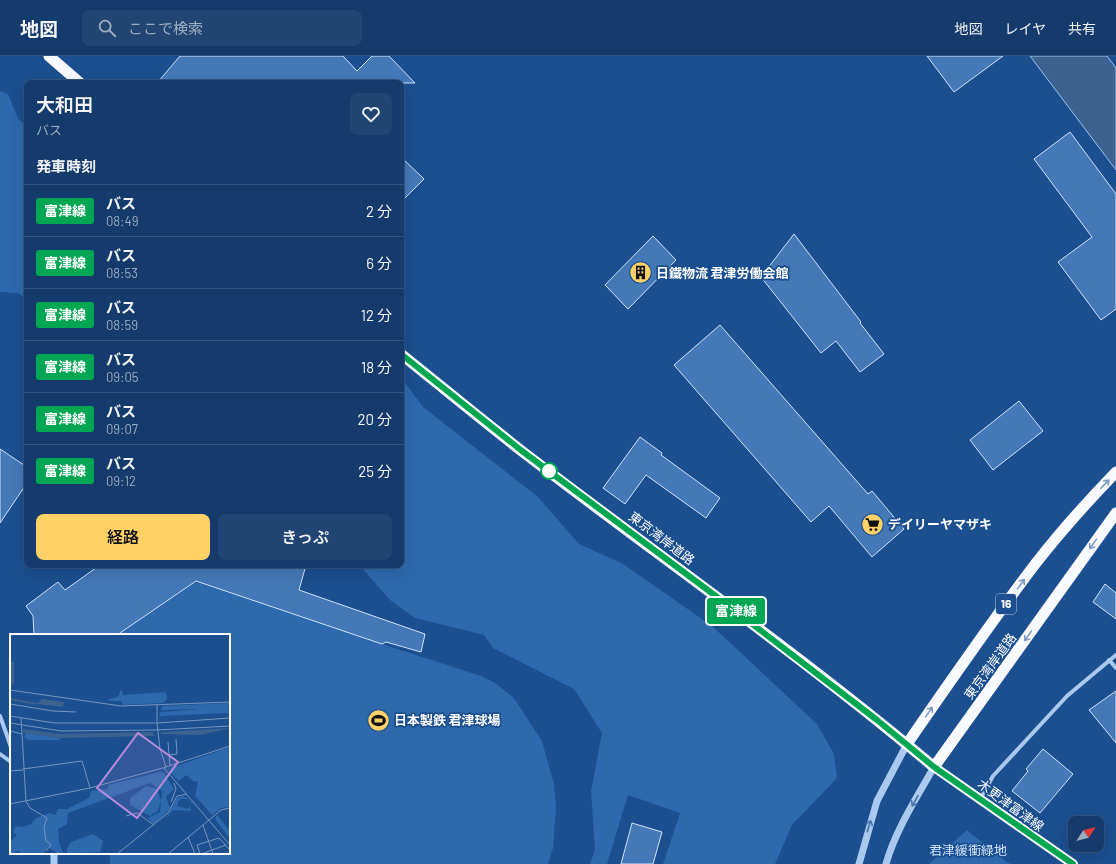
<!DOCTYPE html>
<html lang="ja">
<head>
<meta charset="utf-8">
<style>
  :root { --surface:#143b6b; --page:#214673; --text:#f1f3f6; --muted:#9dadc1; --line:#33557e; --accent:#ffd166 }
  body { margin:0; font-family:Barlow,"Noto Sans JP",sans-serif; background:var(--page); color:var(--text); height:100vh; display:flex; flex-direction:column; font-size:15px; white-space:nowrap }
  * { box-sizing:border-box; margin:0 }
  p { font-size:13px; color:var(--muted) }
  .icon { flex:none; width:22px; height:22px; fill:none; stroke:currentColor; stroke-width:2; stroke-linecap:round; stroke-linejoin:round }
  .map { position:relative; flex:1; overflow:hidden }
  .details { position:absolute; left:24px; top:24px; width:380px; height:488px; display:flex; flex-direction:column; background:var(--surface); border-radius:8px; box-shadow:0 4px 16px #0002,0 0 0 1px var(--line) }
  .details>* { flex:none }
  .badge { padding:0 8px; border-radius:3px; font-size:14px; line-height:26px }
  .needle { width:26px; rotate:54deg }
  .fabs { position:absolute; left:1068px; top:760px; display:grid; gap:8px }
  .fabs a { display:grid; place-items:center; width:36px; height:36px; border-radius:8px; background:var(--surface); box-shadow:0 4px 16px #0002,0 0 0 1px var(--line); font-size:20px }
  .map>.badge { position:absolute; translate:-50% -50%; box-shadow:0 0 0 2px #fff }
  h2 { padding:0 12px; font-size:15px; line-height:36px }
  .round { display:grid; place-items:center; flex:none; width:42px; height:42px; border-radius:8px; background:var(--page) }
  .headline { display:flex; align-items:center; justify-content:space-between; height:68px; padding:0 12px }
  h1 { font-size:19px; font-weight:600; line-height:30px }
  .button { display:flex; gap:8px; margin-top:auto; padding:8px 12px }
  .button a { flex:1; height:46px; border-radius:8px; background:var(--accent); color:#111; font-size:16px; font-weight:600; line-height:46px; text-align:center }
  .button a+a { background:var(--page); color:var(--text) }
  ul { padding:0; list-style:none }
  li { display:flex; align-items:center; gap:12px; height:52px; padding:0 12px; border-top:1px solid var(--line) }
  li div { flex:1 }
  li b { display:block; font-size:15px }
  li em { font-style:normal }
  li .badge { min-width:44px; font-weight:700; text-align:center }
  header { display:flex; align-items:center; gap:24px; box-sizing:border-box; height:56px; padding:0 20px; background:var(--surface); border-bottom:1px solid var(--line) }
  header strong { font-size:19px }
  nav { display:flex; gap:22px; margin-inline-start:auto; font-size:14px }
  .search { width:280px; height:36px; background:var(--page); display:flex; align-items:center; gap:10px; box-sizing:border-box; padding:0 14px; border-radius:8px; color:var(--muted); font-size:15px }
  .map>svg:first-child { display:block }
  .green { fill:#2e69ad }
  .water { fill:#3c6290; stroke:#9cc4f0 }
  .building { fill:#4478b7; stroke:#cfe3fa }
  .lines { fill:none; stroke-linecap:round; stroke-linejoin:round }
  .minor { stroke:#a9c9ee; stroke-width:4 }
  .tertiary { stroke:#a9c9ee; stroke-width:7 }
  .primary { stroke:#f0f6ff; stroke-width:10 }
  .trunk { stroke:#f8faff; stroke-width:11 }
  .oneway { stroke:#7e9cc1 }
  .oneway2 { stroke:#4674ac }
  .line-casing { stroke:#fff; stroke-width:9 }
  .line { stroke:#00a651; stroke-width:6 }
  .stop-dot { fill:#fff; stroke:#00a651; stroke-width:2 }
  .labels { text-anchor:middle; stroke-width:3.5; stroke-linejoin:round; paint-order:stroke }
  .shield { fill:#1b4f8f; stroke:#bbcadd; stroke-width:1 }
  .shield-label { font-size:12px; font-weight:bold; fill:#fff }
  .poi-label { font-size:13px; font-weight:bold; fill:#fff; stroke:#1b4f8f; text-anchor:start }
  .street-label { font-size:13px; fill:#fff; stroke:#1b4f8f }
  .park-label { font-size:13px; fill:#cfe3fa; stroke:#1b4f8f }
  .inset-river { fill:none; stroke:#3c6290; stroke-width:2 }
  .inset-road { fill:none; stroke:#7695bc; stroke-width:1 }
  .view { fill:#b68bdc; fill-opacity:0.15; stroke:#b68bdc; stroke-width:2 }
  .inset-edge { fill:none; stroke:#fff; stroke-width:2 }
</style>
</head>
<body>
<header>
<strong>地図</strong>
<div class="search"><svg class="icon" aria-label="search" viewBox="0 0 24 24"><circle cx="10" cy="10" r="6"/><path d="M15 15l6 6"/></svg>ここで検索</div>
<nav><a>地図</a><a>レイヤ</a><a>共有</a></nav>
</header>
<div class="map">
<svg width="1116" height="808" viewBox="0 0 1116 808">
  <rect width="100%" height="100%" fill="#1b4f8f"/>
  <g class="green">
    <path d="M 0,35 L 8,38 L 18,63 L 27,70 L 27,244 L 18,237 L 0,236 Z"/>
    <path d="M 401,324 L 406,328 L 423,351 L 538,441 L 579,488 L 623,508 L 712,570 L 817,668 L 834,698 L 837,722 L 792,769 L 775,808 L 663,808 L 680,757 L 628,739 L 607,808 L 590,808 L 595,794 L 591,735 L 602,677 L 574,633 L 493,592 L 484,579 L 415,562 L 390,544 L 363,513 L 357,509 L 401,509 Z"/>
    <path d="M 196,525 L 382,588 L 481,620 L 495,627 L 514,642 L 542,685 L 554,728 L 556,751 L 553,792 L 548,808 L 110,808 L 110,797 L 229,797 L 229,579 L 117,579 Z"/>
    <path d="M 967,774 L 1006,806 L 1011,808 L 929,808 Z"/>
  </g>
  <path class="water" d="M 1030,0 L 1107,0 L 1116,12 L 1116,114 Z"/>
  <g class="building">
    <path d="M 180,0 L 343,0 L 357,15 L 372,0 L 389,0 L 415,27 L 157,27 Z"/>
    <path d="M 927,0 L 1003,0 L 954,36 Z"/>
    <path d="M 1070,76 L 1116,138 L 1116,253 L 1101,264 L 1058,206 L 1092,181 L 1034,103 Z"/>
    <path d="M 401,101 L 424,123 L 401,146 Z"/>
    <path d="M 794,178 L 861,266 L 860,267 L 884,298 L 860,316 L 836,285 L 821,297 L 761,221 Z"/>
    <path d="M 653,180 L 676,204 L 628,253 L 605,229 Z"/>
    <path d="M 720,269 L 868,438 L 872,435 L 904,473 L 872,501 L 829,450 L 811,466 L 674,309 Z"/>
    <path d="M 1019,345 L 1043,375 L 993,414 L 970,384 Z"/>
    <path d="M 640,381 L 662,397 L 661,399 L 720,442 L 706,462 L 646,419 L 625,448 L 603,432 Z"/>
    <path d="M 0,393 L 27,411 L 27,427 L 0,467 Z"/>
    <path d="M 100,509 L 306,509 L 299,534 L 425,578 L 421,596 L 386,586 L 382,588 L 196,525 L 117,579 L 34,579 L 33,560 L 26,550 L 58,526 L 65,534 Z"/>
    <path d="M 1105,528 L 1116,537 L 1116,563 L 1093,546 Z"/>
    <path d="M 1116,635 L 1116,687 L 1089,654 Z"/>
    <path d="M 1043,693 L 1073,718 L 1040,757 L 1012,735 L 1028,715 L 1026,713 Z"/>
    <path d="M 632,767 L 662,776 L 653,808 L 621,808 Z"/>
  </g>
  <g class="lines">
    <g class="minor">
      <path d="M 1109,604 L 1116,612"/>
      <path d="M 0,660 L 11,691"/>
      <path d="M 0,698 L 11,706"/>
      <path d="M 980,743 L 993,720 L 1067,640 L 1116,599"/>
    </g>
    <g class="tertiary">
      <path d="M 54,797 L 54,808"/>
      <path d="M 859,808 L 877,745 L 907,688"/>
      <path d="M 886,808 C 895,775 917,741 934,711"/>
    </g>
    <path class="primary" d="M 934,711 L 1073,808"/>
    <g class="trunk">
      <path d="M 49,0 L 80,27"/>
      <path d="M 401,298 C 442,331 482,364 523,396 C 660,501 802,600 934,711 L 1116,457"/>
      <path d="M 907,688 C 949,627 991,566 1036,507 C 1061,475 1088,445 1116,416"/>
    </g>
  </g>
  <defs><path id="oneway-shaft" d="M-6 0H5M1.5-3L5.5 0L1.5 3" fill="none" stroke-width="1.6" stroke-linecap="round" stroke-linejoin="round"/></defs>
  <g class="oneway">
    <use href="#oneway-shaft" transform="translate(1105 428) rotate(-46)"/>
    <use href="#oneway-shaft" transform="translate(1093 488) rotate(125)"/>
    <use href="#oneway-shaft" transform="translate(1021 528) rotate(-54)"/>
    <use href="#oneway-shaft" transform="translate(1028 580) rotate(126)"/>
    <use href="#oneway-shaft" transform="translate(929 656) rotate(-55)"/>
  </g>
  <g class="oneway2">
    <use href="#oneway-shaft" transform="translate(915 745) rotate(119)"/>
    <use href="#oneway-shaft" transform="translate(869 770) rotate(-73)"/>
  </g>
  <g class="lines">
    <defs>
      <path id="line" d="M 401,298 L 522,395 L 721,544 L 877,664 L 934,711 L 1073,808"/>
    </defs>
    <use href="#line" class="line-casing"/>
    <use href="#line" class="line"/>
  </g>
  <defs>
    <symbol id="building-disc" viewBox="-11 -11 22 22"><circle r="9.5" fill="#ffd166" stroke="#1b4f8f"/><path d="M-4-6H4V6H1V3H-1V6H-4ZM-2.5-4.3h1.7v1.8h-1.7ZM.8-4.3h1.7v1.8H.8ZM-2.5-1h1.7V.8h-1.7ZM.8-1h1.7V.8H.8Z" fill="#111"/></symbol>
    <symbol id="supermarket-disc" viewBox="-11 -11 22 22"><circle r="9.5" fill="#ffd166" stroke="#1b4f8f"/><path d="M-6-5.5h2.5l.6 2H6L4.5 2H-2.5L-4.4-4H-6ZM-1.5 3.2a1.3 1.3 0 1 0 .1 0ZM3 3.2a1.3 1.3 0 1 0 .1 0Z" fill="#111"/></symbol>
    <symbol id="stadium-disc" viewBox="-11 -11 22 22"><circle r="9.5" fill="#ffd166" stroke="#1b4f8f"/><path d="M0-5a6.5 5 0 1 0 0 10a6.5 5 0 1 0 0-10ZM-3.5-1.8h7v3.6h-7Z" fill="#111"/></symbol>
  </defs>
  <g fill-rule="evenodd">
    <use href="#building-disc" x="628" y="204" width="25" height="25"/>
    <use href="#supermarket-disc" x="860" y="456" width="25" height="25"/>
    <use href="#stadium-disc" x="366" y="652" width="25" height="25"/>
  </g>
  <circle class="stop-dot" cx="549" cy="415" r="8"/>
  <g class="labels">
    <rect class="shield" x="996" y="538" width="20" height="20" rx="3"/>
    <g class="shield-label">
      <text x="1006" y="552">16</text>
    </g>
    <g class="poi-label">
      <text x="656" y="222">日鐵物流 君津労働会館</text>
      <text x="888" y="473">デイリーヤマザキ</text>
      <text x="394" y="669">日本製鉄 君津球場</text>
    </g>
    <g class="street-label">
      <text transform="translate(662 482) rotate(37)" y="5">東京湾岸道路</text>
      <text transform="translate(990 610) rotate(-54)" y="5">東京湾岸道路</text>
      <text transform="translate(1011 749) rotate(36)" y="5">木更津富津線</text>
    </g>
    <g class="park-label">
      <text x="968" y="799">君津緩衝緑地</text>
    </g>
  </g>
  <g transform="translate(10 578)">
    <rect width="220" height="220" fill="#1b4f8f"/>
    <path d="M 111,55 L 113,61 L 156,58 L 157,65 L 153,69 L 113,71 L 111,67 L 98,67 L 99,65 L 108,63 ZM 220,69 L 218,73 L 194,75 L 151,76 L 153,72 ZM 220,73 L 219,79 L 149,82 L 151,78 ZM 16,99 L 49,104 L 50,106 L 19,106 L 14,103 ZM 220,113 L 220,173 L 211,174 L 202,181 L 185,162 L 188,147 L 185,148 L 176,141 L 169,147 L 161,139 L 161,134 ZM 150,138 L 154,139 L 164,155 L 156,163 L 160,174 L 156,179 L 144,190 L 138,184 L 150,178 L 152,157 L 140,149 L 58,179 L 57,190 L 48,195 L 49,209 L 53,219 L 48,220 L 38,213 L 33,220 L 12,220 L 9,217 L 0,220 L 0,208 L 7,201 L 3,198 L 6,192 L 12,193 L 21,190 L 26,184 L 39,179 L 45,181 L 48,175 L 57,175 L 79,164 L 81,157 L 98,155 L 98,151 ZM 136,152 L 147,155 L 151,166 L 148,177 L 140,182 L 120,171 L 120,164 ZM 172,162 L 177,164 L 187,174 L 177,165 L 170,165 L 167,172 L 178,175 L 180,172 L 181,177 L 163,176 L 156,185 L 166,165 ZM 207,181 L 220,197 L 220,205 L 205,185 ZM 83,200 L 93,207 L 90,218 L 57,220 L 57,214 L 61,208 Z" fill="#2e69ad"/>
    <path d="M 0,28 L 4,28 L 4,51 L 0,50 ZM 32,65 L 54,68 L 53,73 L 27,70 ZM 220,94 L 191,101 L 150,100 L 152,98 ZM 13,95 L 51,100 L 142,98 L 145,102 L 49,104 L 13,99 Z" fill="#3c6290"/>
    <path class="inset-river" d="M 0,65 L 27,70"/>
    <path class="inset-road" d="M 0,56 L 111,72 L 220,68M 0,70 L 43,77 L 66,78M 147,71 L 147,89M 0,82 L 44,89 L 147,89M 11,84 L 16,167 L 20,174 L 37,184 L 34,193 L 36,207 L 41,211 L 36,217M 0,89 L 51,97 L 147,96M 147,96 L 220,92M 0,97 L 12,100M 158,108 L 160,132M 158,121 L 167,120 L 166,105M 156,133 L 220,112M 154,134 L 220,211M 13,135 L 72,127 L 80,154M 0,137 L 13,136M 161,168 L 166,155 L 164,149M 0,170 L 80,154 L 156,133 L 150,115 L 147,89 L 220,84M 116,182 L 127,179 L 144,191M 193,191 L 203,220M 178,203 L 185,220M 107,220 L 158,179 L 167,162 L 177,160M 158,220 L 211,176 L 220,174M 190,220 L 187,211 L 209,204 L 220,216M 191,220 L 216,211"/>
    <path class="view" d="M 128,99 L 168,128 L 127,184 L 87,154 Z"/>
    <rect width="220" height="220" class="inset-edge"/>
  </g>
</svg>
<div class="fabs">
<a><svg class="needle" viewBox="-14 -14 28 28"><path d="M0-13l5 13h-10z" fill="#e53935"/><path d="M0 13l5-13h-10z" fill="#9dadc1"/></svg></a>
</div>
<b class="badge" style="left:736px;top:555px;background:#00a651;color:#fff">富津線</b>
<section class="details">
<div class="headline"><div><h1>大和田</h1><p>バス</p></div><a class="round"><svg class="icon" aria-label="heart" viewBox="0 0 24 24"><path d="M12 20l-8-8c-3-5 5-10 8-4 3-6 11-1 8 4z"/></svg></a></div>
<h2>発車時刻</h2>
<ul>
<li><span class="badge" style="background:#00a651;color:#fff">富津線</span><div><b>バス</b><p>08:49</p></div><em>2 分</em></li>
<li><span class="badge" style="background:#00a651;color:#fff">富津線</span><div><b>バス</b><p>08:53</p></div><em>6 分</em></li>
<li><span class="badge" style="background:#00a651;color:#fff">富津線</span><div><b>バス</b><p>08:59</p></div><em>12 分</em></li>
<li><span class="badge" style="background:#00a651;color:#fff">富津線</span><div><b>バス</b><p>09:05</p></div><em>18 分</em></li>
<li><span class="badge" style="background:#00a651;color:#fff">富津線</span><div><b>バス</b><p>09:07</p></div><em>20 分</em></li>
<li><span class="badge" style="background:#00a651;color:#fff">富津線</span><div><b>バス</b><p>09:12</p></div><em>25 分</em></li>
</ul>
<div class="button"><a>経路</a><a>きっぷ</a></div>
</section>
</div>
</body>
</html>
